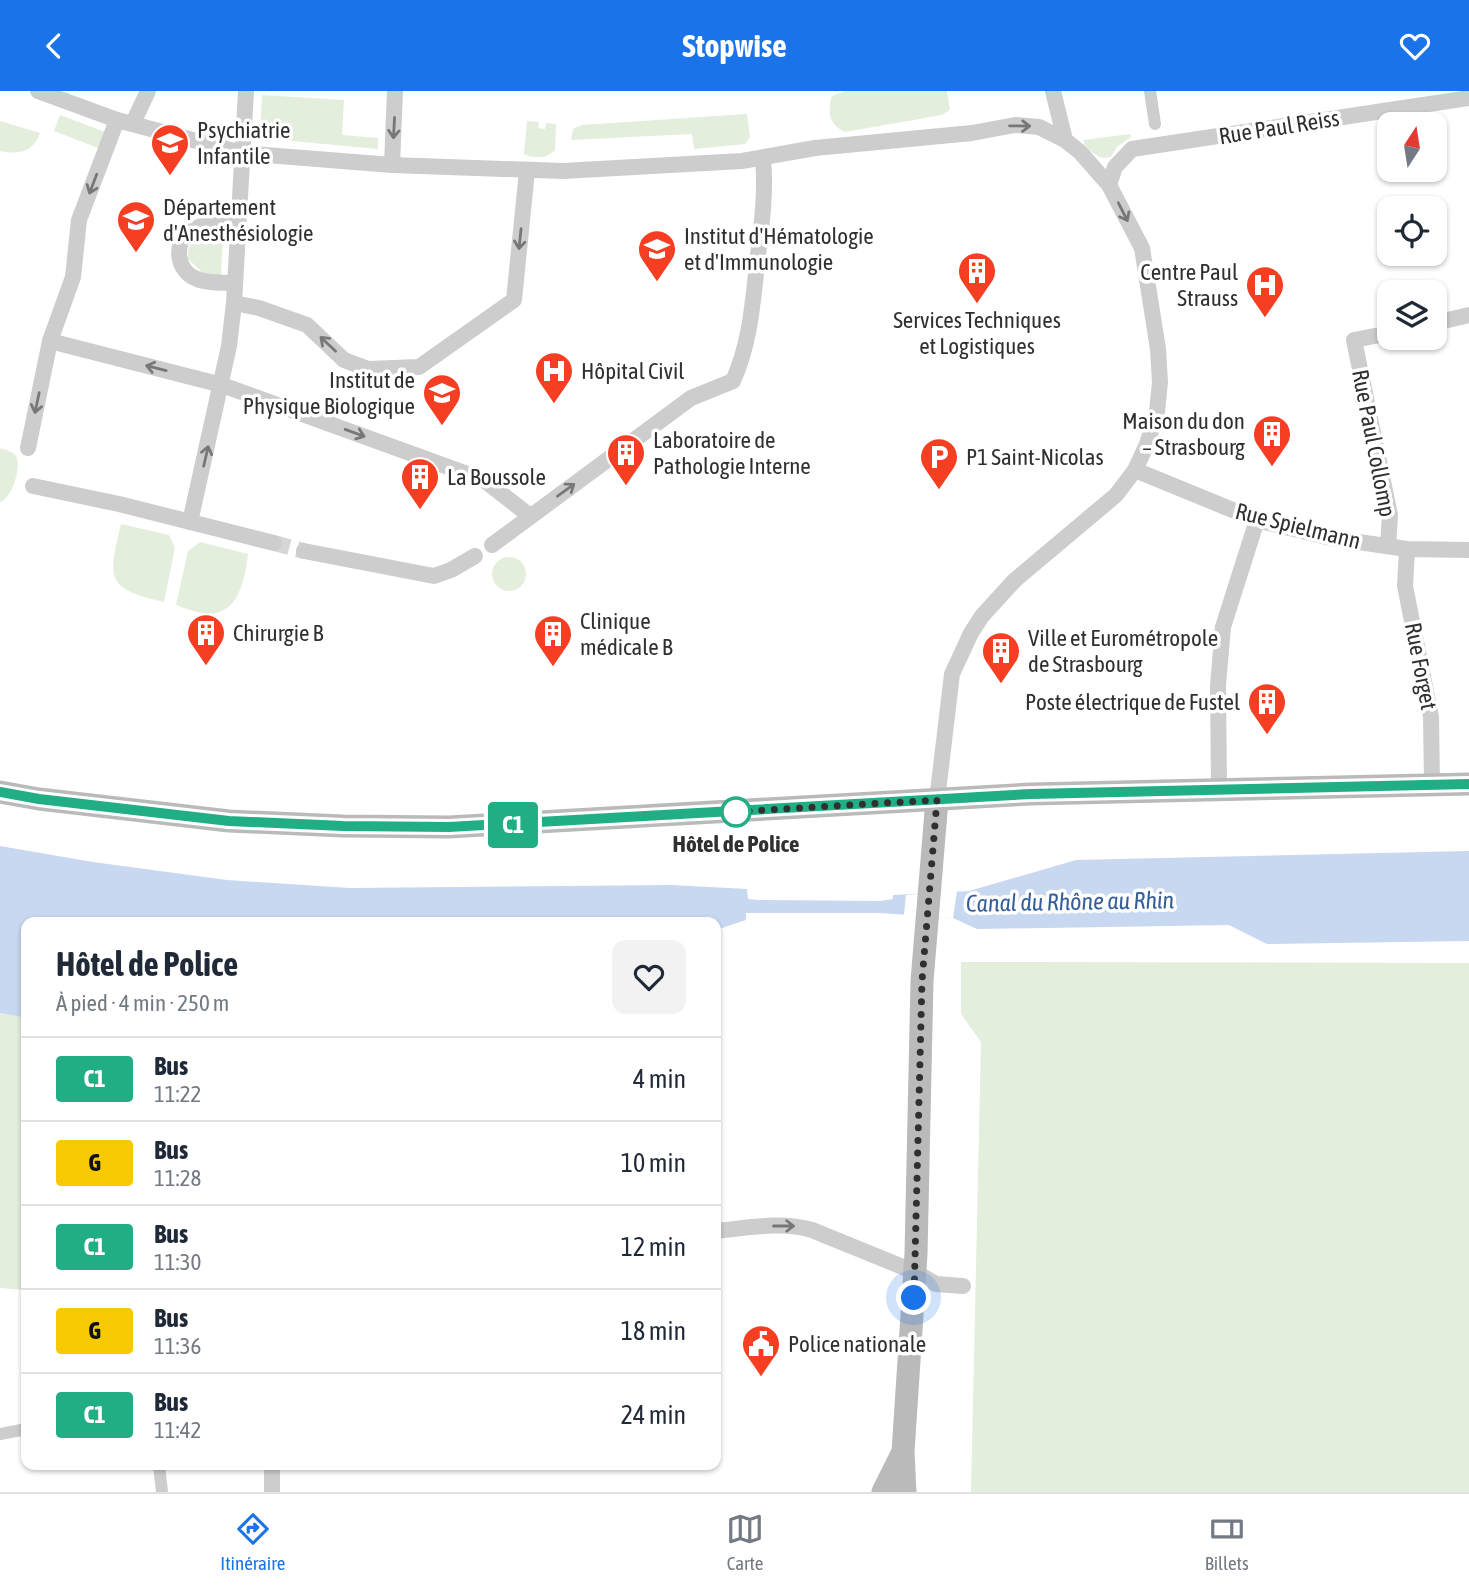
<!DOCTYPE html>
<html lang="fr">
<head>
<meta charset="utf-8">
<style>
  :root { --surface:#fff; --page:#f2f2f3; --text:#1f2937; --muted:#747a83; --line:#e0e1e3; --accent:#1a73e8 }
  body { margin:0; font-family:"Asap Condensed",sans-serif; background:var(--page); color:var(--text); height:100vh; display:flex; flex-direction:column; font-size:26px; white-space:nowrap }
  * { box-sizing:border-box; margin:0 }
  p { font-size:23px; color:var(--muted) }
  .icon { flex:none; width:38px; height:38px; fill:none; stroke:currentColor; stroke-width:2; stroke-linecap:round; stroke-linejoin:round }
  .map { position:relative; flex:1; overflow:hidden }
  .panel { position:absolute; left:21px; top:826px; width:700px; height:553px; display:flex; flex-direction:column; background:var(--surface); border-radius:14px; box-shadow:0 2px 5px #0004 }
  .panel>* { flex:none }
  .badge { padding:0 14px; border-radius:5px; font-size:24px; line-height:46px }
  .needle { width:46px; rotate:12deg }
  .controls { position:absolute; left:1377px; top:21px; display:grid; gap:14px }
  .controls a { display:grid; place-items:center; width:70px; height:70px; border-radius:14px; background:var(--surface); box-shadow:0 2px 5px #0004; font-size:35px }
  .you { position:absolute; width:35px; height:35px; margin:-18px; border:5px solid #fff; border-radius:50%; background:#1a73e8; box-shadow:0 0 0 10px #1a73e833 }
  .map>.badge { position:absolute; translate:-50% -50%; box-shadow:0 0 0 4px #fff }
  .round { display:grid; place-items:center; flex:none; width:74px; height:74px; border-radius:14px; background:var(--page) }
  .head { display:flex; align-items:center; justify-content:space-between; height:119px; padding:0 35px }
  h1 { font-size:33px; font-weight:700; line-height:52px }
  ul { padding:0; list-style:none }
  li { display:flex; align-items:center; gap:21px; height:84px; padding:0 35px; border-top:2px solid var(--line) }
  li div { flex:1 }
  li b { display:block; font-size:26px }
  li em { font-style:normal }
  li .badge { min-width:77px; font-weight:700; text-align:center }
  header { display:flex; justify-content:space-between; align-items:center; height:91px; padding:0 35px; background:var(--accent); color:#fff; font-size:32px; font-weight:700 }
  .dock { display:flex; justify-content:space-around; align-items:center; height:98px; border-top:2px solid var(--line); background:var(--surface); font-size:19px; color:var(--muted) }
  .dock a { display:grid; justify-items:center; gap:4px }
  .dock .active { color:var(--accent) }
  .map>svg:first-child { display:block }
  .green { fill:#e3eedd }
  .water { fill:#c8d8f0 }
  .pier { fill:#fff }
  .lines { fill:none; stroke-linecap:round; stroke-linejoin:round }
  .minor-tunnel { stroke:#d6d6d6; stroke-width:16; stroke-dasharray:16 8; stroke-linecap:butt }
  .pedestrian { stroke:#cdcdcd; stroke-width:12 }
  .minor { stroke:#cdcdcd; stroke-width:16 }
  .secondary { stroke:#bababa; stroke-width:23 }
  .oneway { stroke:#777 }
  .line-casing { stroke:#fff; stroke-width:16 }
  .line { stroke:#22ae84; stroke-width:10 }
  .walk { stroke:#303030; stroke-width:7; stroke-dasharray:0 12.6 }
  .stop-dot { fill:#fff; stroke:#22ae84; stroke-width:3.5 }
  .labels { text-anchor:middle; stroke-width:7; stroke-linejoin:round; paint-order:stroke }
  .street-label { font-size:23px; fill:#303030; stroke:#fff }
  .poi-label { font-size:23px; fill:#303030; stroke:#fff; text-anchor:start }
  .stop-label { font-size:23px; font-weight:bold; fill:#303030; stroke:#fff }
  .water-label { font-size:24px; font-style:italic; fill:#355f9b; stroke:#fff }
</style>
</head>
<body>
<header><svg class="icon" aria-label="back" viewBox="0 0 24 24"><path d="M15 5l-7 7 7 7"/></svg>Stopwise<svg class="icon" aria-label="heart" viewBox="0 0 24 24"><path d="M12 20l-8-8c-3-5 5-10 8-4 3-6 11-1 8 4z"/></svg></header>
<div class="map">
<svg width="1469" height="1401" viewBox="0 0 1469 1401">
  <rect width="100%" height="100%" fill="#fff"/>
  <g class="green">
    <path d="M 845,0 L 947,0 L 950,19 L 942,24 L 845,41 C 829,34 827,21 832,5 Z"/>
    <path d="M 262,4 L 344,9 L 342,44 L 378,47 L 378,58 L 260,47 Z"/>
    <path d="M 747,23 L 750,46 L 745,53 L 694,58 L 692,43 L 571,49 L 573,38 L 582,34 Z"/>
    <path d="M 60,24 L 105,41 L 98,57 L 54,40 Z"/>
    <path d="M 0,30 L 40,42 C 34,61 18,64 0,60 Z"/>
    <path d="M 527,30 L 539,31 L 538,37 L 545,38 L 546,32 L 556,33 L 555,59 C 547,68 534,68 524,63 Z"/>
    <path d="M 1130,43 L 1131,46 L 1117,56 L 1111,66 L 1102,67 C 1094,63 1085,58 1083,49 Z"/>
    <path d="M 211,140 L 223,140 L 221,186 L 202,181 L 188,168 C 187,151 196,144 211,140 Z"/>
    <path d="M 0,357 C 6,359 12,360 16,365 C 22,375 12,408 0,411 Z"/>
    <path d="M 121,433 L 169,444 L 175,457 L 164,511 C 105,498 108,487 121,433 Z"/>
    <path d="M 200,451 L 248,463 C 245,488 238,528 203,522 C 194,521 184,517 176,514 L 188,460 Z"/>
    <circle cx="509" cy="483" r="17"/>
    <path d="M 961,871 L 1469,872 L 1469,1401 L 971,1401 L 981,951 L 961,923 Z"/>
    <path d="M 0,922 L 26,927 L 26,1199 L 0,1197 Z"/>
  </g>
  <path class="water" d="M 0,755 L 93,771 L 227,789 L 350,797 L 672,794 L 747,798 L 748,808 L 758,809 L 880,810 L 893,808 L 893,804 L 969,800 L 1076,769 L 1469,760 L 1469,850 L 1267,853 L 1229,834 L 977,838 L 953,827 L 880,822 L 746,822 L 746,829 L 716,839 L 716,831 L 26,831 L 26,927 L 0,922 Z"/>
  <path class="pier" d="M 957,800 L 953,827 L 904,824 L 906,804 Z"/>
  <g class="lines">
    <path class="minor-tunnel" d="M 274,452 L 304,460"/>
    <g class="pedestrian">
      <path d="M 1150,0 L 1155,33"/>
      <path d="M 0,1343 L 26,1338"/>
      <path d="M 159,1374 L 162,1401"/>
    </g>
    <g class="minor">
      <path d="M 38,0 L 117,29 L 242,62 L 392,74 L 563,80 L 742,70 L 815,57 L 972,42 L 1015,34 L 1039,36 L 1065,49 L 1080,61 L 1109,94 L 1142,157 L 1158,258 L 1160,291 L 1157,321 L 1147,353 L 1135,379 L 1116,404 L 1015,489 L 982,525 L 971,542 L 952,583 L 937,709"/>
      <path d="M 1053,0 L 1065,49"/>
      <path d="M 133,32 L 148,0"/>
      <path d="M 392,74 L 395,0"/>
      <path d="M 1109,94 L 1115,76 L 1132,58 L 1469,7"/>
      <path d="M 235,192 C 222,191 209,193 197,188 C 177,181 172,152 191,140 C 205,131 222,132 238,133"/>
      <path d="M 234,212 L 259,217 L 307,234 L 344,269 L 368,278 L 419,276 L 514,209 L 527,80"/>
      <path d="M 1435,232 L 1469,224"/>
      <path d="M 50,250 L 222,294 L 484,389 L 530,425"/>
      <path d="M 28,357 L 50,250 L 73,186 L 79,129 L 117,29"/>
      <path d="M 1135,379 L 1257,429 L 1331,447 L 1407,458 L 1469,459"/>
      <path d="M 33,395 L 119,413 L 274,452"/>
      <path d="M 190,431 L 229,255 L 234,212 L 246,0"/>
      <path d="M 492,454 L 691,307 L 733,290 C 751,250 753,208 758,164 C 762,132 766,100 763,68"/>
      <path d="M 1388,455 L 1390,424 L 1354,249 L 1390,242"/>
      <path d="M 1407,458 L 1405,495 L 1431,626 L 1432,692"/>
      <path d="M 304,460 L 434,485 L 451,479 L 475,465"/>
      <path d="M 1219,697 L 1218,594 L 1223,536 L 1257,429"/>
      <path d="M 716,1140 C 748,1137 781,1130 812,1139 L 915,1181 L 936,1193 L 963,1195"/>
      <path d="M 272,1374 L 272,1401"/>
    </g>
    <g class="secondary">
      <path d="M 0,701 L 39,708 L 229,730 L 343,735 L 449,736 L 1031,703 L 1469,693"/>
      <path d="M 883,1401 L 902,1363"/>
      <path d="M 905,1401 L 903,1361 L 916,1163 L 922,890 L 937,709"/>
    </g>
  </g>
  <defs><path id="oneway-shaft" d="M-6 0H5M1.5-3L5.5 0L1.5 3" fill="none" stroke-width="1.6" stroke-linecap="round" stroke-linejoin="round" transform="scale(1.75)"/></defs>
  <g class="oneway">
    <use href="#oneway-shaft" transform="translate(1020 35) rotate(1)"/>
    <use href="#oneway-shaft" transform="translate(394 37) rotate(93)"/>
    <use href="#oneway-shaft" transform="translate(93 93) rotate(111)"/>
    <use href="#oneway-shaft" transform="translate(1123 121) rotate(63)"/>
    <use href="#oneway-shaft" transform="translate(520 148) rotate(96)"/>
    <use href="#oneway-shaft" transform="translate(328 253) rotate(-137)"/>
    <use href="#oneway-shaft" transform="translate(156 277) rotate(-166)"/>
    <use href="#oneway-shaft" transform="translate(37 312) rotate(102)"/>
    <use href="#oneway-shaft" transform="translate(355 342) rotate(20)"/>
    <use href="#oneway-shaft" transform="translate(206 365) rotate(-77)"/>
    <use href="#oneway-shaft" transform="translate(566 399) rotate(-36)"/>
    <use href="#oneway-shaft" transform="translate(784 1135)"/>
  </g>
  <g class="lines">
    <defs>
      <path id="line" d="M 0,701 L 39,708 L 229,730 L 343,735 L 449,736 L 1031,703 L 1469,693"/>
    </defs>
    <use href="#line" class="line-casing"/>
    <use href="#line" class="line"/>
    <path class="walk" d="M 736,721 L 730,721 L 937,709 L 922,890 L 914,1207"/>
  </g>
  <defs>
    <symbol id="university-pin" viewBox="-11 -11 22 30"><path d="M0 17L-7.5 6A9.5 9.5 0 1 1 7.5 6Z" fill="#f63e23" stroke="#fff"/><path d="M0-5L7-2L0 1L-7-2ZM-4 1L0 2.5L4 1V4Q0 6-4 4Z" fill="#fff"/></symbol>
    <symbol id="building-pin" viewBox="-11 -11 22 30"><path d="M0 17L-7.5 6A9.5 9.5 0 1 1 7.5 6Z" fill="#f63e23" stroke="#fff"/><path d="M-4-6H4V6H1V3H-1V6H-4ZM-2.5-4.3h1.7v1.8h-1.7ZM.8-4.3h1.7v1.8H.8ZM-2.5-1h1.7V.8h-1.7ZM.8-1h1.7V.8H.8Z" fill="#fff"/></symbol>
    <symbol id="hospital-pin" viewBox="-11 -11 22 30"><path d="M0 17L-7.5 6A9.5 9.5 0 1 1 7.5 6Z" fill="#f63e23" stroke="#fff"/><path d="M-5-5h3v3.5h4V-5h3V5h-3V1.5h-4V5h-3Z" fill="#fff"/></symbol>
    <symbol id="parking-pin" viewBox="-11 -11 22 30"><path d="M0 17L-7.5 6A9.5 9.5 0 1 1 7.5 6Z" fill="#f63e23" stroke="#fff"/><path d="M-3.5-5.5H1a3.5 3.5 0 0 1 0 7H-1V5.5H-3.5ZM-1-3.4V-.6H.8a1.4 1.4 0 0 0 0-2.8Z" fill="#fff"/></symbol>
    <symbol id="civic-pin" viewBox="-11 -11 22 30"><path d="M0 17L-7.5 6A9.5 9.5 0 1 1 7.5 6Z" fill="#f63e23" stroke="#fff"/><path d="M-.6-6.5H3V-4.5H.6V-3L4-1V1h2V6H-6V1h2V-1L-.6-3ZM-1.2 2.5V6h2.4V2.5Z" fill="#fff"/></symbol>
  </defs>
  <g fill-rule="evenodd">
    <use href="#university-pin" x="148" y="30" width="44" height="60"/>
    <use href="#university-pin" x="114" y="107" width="44" height="60"/>
    <use href="#university-pin" x="635" y="136" width="44" height="60"/>
    <use href="#building-pin" x="955" y="158" width="44" height="60"/>
    <use href="#hospital-pin" x="1243" y="172" width="44" height="60"/>
    <use href="#hospital-pin" x="532" y="258" width="44" height="60"/>
    <use href="#university-pin" x="420" y="280" width="44" height="60"/>
    <use href="#building-pin" x="1250" y="321" width="44" height="60"/>
    <use href="#building-pin" x="604" y="340" width="44" height="60"/>
    <use href="#parking-pin" x="917" y="344" width="44" height="60"/>
    <use href="#building-pin" x="398" y="364" width="44" height="60"/>
    <use href="#building-pin" x="184" y="520" width="44" height="60"/>
    <use href="#building-pin" x="531" y="521" width="44" height="60"/>
    <use href="#building-pin" x="979" y="538" width="44" height="60"/>
    <use href="#building-pin" x="1245" y="589" width="44" height="60"/>
    <use href="#civic-pin" x="739" y="1231" width="44" height="60"/>
  </g>
  <circle class="stop-dot" cx="736" cy="721" r="14"/>
  <g class="labels">
    <g class="street-label">
      <text transform="translate(1279 36) rotate(-9)" y="8">Rue Paul Reiss</text>
      <text transform="translate(1374 352) rotate(79)" y="8">Rue Paul Collomp</text>
      <text transform="translate(1298 435) rotate(14)" y="8">Rue Spielmann</text>
      <text transform="translate(1421 575) rotate(79)" y="8">Rue Forget</text>
    </g>
    <g class="poi-label">
      <text x="197" y="47">Psychiatrie<tspan x="197" dy="26">Infantile</tspan></text>
      <text x="163" y="124">Département<tspan x="163" dy="26">d'Anesthésiologie</tspan></text>
      <text x="684" y="153">Institut d'Hématologie<tspan x="684" dy="26">et d'Immunologie</tspan></text>
      <text x="1238" y="189" text-anchor="end">Centre Paul<tspan x="1238" dy="26">Strauss</tspan></text>
      <text x="977" y="237" text-anchor="middle">Services Techniques<tspan x="977" dy="26">et Logistiques</tspan></text>
      <text x="581" y="288">Hôpital Civil</text>
      <text x="415" y="297" text-anchor="end">Institut de<tspan x="415" dy="26">Physique Biologique</tspan></text>
      <text x="1245" y="338" text-anchor="end">Maison du don<tspan x="1245" dy="26">– Strasbourg</tspan></text>
      <text x="653" y="357">Laboratoire de<tspan x="653" dy="26">Pathologie Interne</tspan></text>
      <text x="966" y="374">P1 Saint-Nicolas</text>
      <text x="447" y="394">La Boussole</text>
      <text x="580" y="538">Clinique<tspan x="580" dy="26">médicale B</tspan></text>
      <text x="233" y="550">Chirurgie B</text>
      <text x="1028" y="555">Ville et Eurométropole<tspan x="1028" dy="26">de Strasbourg</tspan></text>
      <text x="1240" y="619" text-anchor="end">Poste électrique de Fustel</text>
      <text x="788" y="1261">Police nationale</text>
    </g>
    <g class="stop-label">
      <text x="736" y="761">Hôtel de Police</text>
    </g>
    <g class="water-label">
      <text transform="translate(1070 811) rotate(-1)" y="8">Canal du Rhône au Rhin</text>
    </g>
  </g>
</svg>
<div class="controls">
<a><svg class="needle" viewBox="-14 -14 28 28"><path d="M0-13l5 13h-10z" fill="#e53935"/><path d="M0 13l5-13h-10z" fill="#747a83"/></svg></a>
<a><svg class="icon" aria-label="locate" viewBox="0 0 24 24"><circle cx="12" cy="12" r="6"/><path d="M12 2v4M12 18v4M2 12h4M18 12h4"/></svg></a>
<a><svg class="icon" aria-label="layers" viewBox="0 0 24 24"><path d="M12 4l9 5-9 5-9-5zM3 14l9 5 9-5"/></svg></a>
</div>
<div class="you" style="left:914px;top:1207px"></div>
<b class="badge" style="left:513px;top:734px;background:#22ae84;color:#fff">C1</b>
<section class="panel">
<div class="head"><div><h1>Hôtel de Police</h1><p>À pied · 4 min · 250 m</p></div><a class="round"><svg class="icon" aria-label="heart" viewBox="0 0 24 24"><path d="M12 20l-8-8c-3-5 5-10 8-4 3-6 11-1 8 4z"/></svg></a></div>
<ul>
<li><span class="badge" style="background:#22ae84;color:#fff">C1</span><div><b>Bus</b><p>11:22</p></div><em>4 min</em></li>
<li><span class="badge" style="background:#f6c900;color:#111">G</span><div><b>Bus</b><p>11:28</p></div><em>10 min</em></li>
<li><span class="badge" style="background:#22ae84;color:#fff">C1</span><div><b>Bus</b><p>11:30</p></div><em>12 min</em></li>
<li><span class="badge" style="background:#f6c900;color:#111">G</span><div><b>Bus</b><p>11:36</p></div><em>18 min</em></li>
<li><span class="badge" style="background:#22ae84;color:#fff">C1</span><div><b>Bus</b><p>11:42</p></div><em>24 min</em></li>
</ul>
</section>
</div>
<nav class="dock">
<a class="active"><svg class="icon" aria-label="directions" viewBox="0 0 24 24"><path d="M12 3l9 9-9 9-9-9zM9 14v-3h6M13 9l2 2-2 2"/></svg>Itinéraire</a>
<a><svg class="icon" aria-label="map" viewBox="0 0 24 24"><path d="M3 6l6-2 6 2 6-2v14l-6 2-6-2-6 2zM9 4v14M15 6v14"/></svg>Carte</a>
<a><svg class="icon" aria-label="tickets" viewBox="0 0 24 24"><path d="M3 7h18v10H3zM15 7v10"/></svg>Billets</a>
</nav>
</body>
</html>
